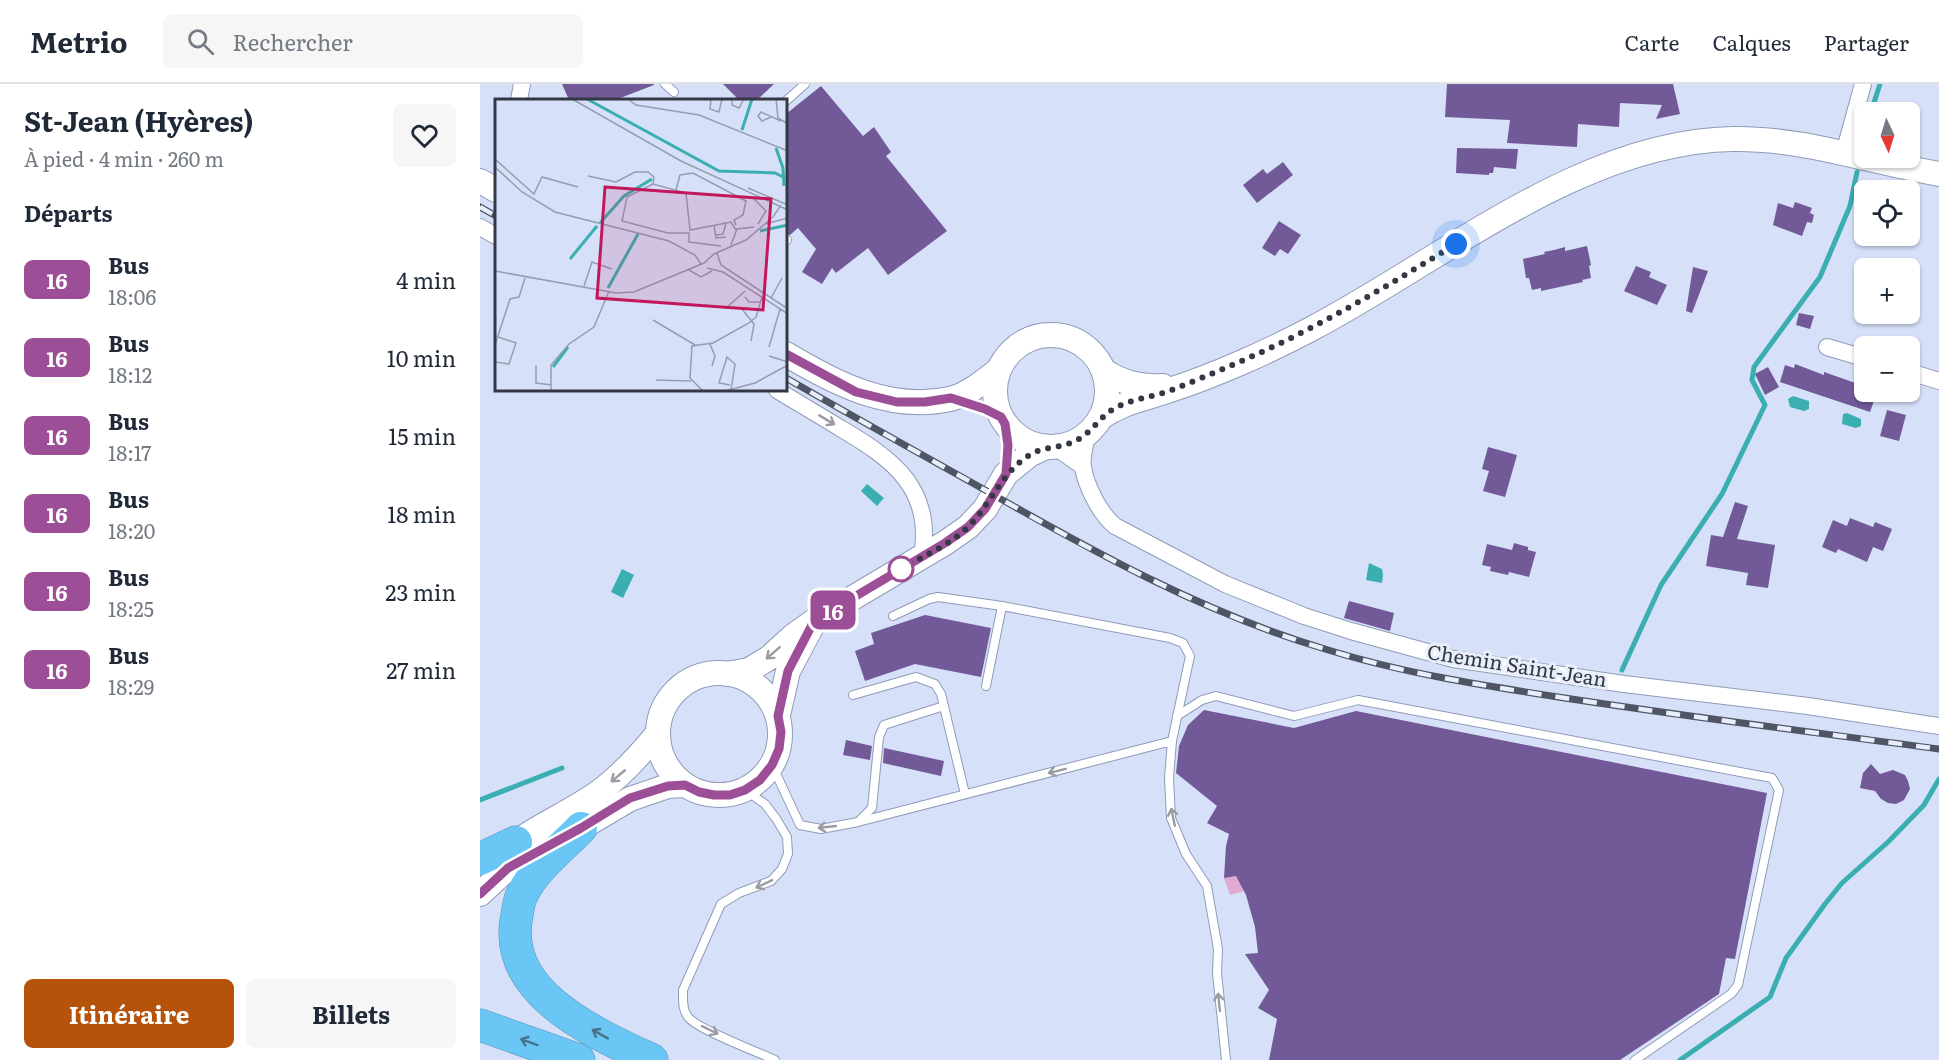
<!DOCTYPE html>
<html lang="fr">
<head>
<meta charset="utf-8">
<style>
  :root { --surface:#fff; --page:#f6f6f7; --text:#1f2937; --muted:#747a83; --line:#e0e1e3; --accent:#b45309 }
  body { margin:0; font-family:Literata,serif; background:var(--page); color:var(--text); height:100vh; display:flex; flex-direction:column; font-size:22px; white-space:nowrap }
  * { box-sizing:border-box; margin:0 }
  p { font-size:20px; color:var(--muted) }
  .icon { flex:none; width:33px; height:33px; fill:none; stroke:currentColor; stroke-width:2; stroke-linecap:round; stroke-linejoin:round }
  .map { position:relative; flex:1; overflow:hidden }
  .panel { display:flex; flex-direction:column; background:var(--surface); width:480px }
  .panel>* { flex:none }
  .badge { padding:0 12px; border-radius:9px; font-size:21px; line-height:39px }
  .needle { width:39px; rotate:176deg }
  .fabs { position:absolute; left:1374px; top:18px; display:grid; gap:12px }
  .fabs a { display:grid; place-items:center; width:66px; height:66px; border-radius:9px; background:var(--surface); box-shadow:0 2px 4px #0004; font-size:30px }
  .you { position:absolute; width:30px; height:30px; margin:-15px; border:4px solid #fff; border-radius:50%; background:#1a73e8; box-shadow:0 0 0 9px #1a73e833 }
  .map>.badge { position:absolute; translate:-50% -50%; box-shadow:0 0 0 3px #fff }
  h2 { padding:0 24px; font-size:22px; line-height:54px }
  .round { display:grid; place-items:center; flex:none; width:63px; height:63px; border-radius:9px; background:var(--page) }
  .headline { display:flex; align-items:center; justify-content:space-between; height:102px; padding:0 24px }
  h1 { font-size:28px; font-weight:700; line-height:45px }
  .button { display:flex; gap:12px; margin-top:auto; padding:12px 24px }
  .button a { flex:1; height:69px; border-radius:9px; background:var(--accent); color:#fff; font-size:24px; font-weight:700; line-height:69px; text-align:center }
  .button a+a { background:var(--page); color:var(--text) }
  ul { padding:0; list-style:none }
  li { display:flex; align-items:center; gap:18px; height:78px; padding:0 24px }
  li div { flex:1 }
  li b { display:block; font-size:22px }
  li em { font-style:normal }
  li .badge { min-width:66px; font-weight:700; text-align:center }
  header { display:flex; align-items:center; gap:36px; box-sizing:border-box; height:84px; padding:0 30px; background:var(--surface); border-bottom:2px solid var(--line) }
  header strong { font-size:28px }
  nav { display:flex; gap:33px; margin-inline-start:auto; font-size:21px }
  .search { width:420px; height:54px; background:var(--page); display:flex; align-items:center; gap:15px; box-sizing:border-box; padding:0 21px; border-radius:9px; color:var(--muted); font-size:22px }
  main { display:flex; flex:1; min-height:0 }
  .map>svg:first-child { display:block }
  .green { fill:#dfaad2 }
  .water { fill:#3baeb1 }
  .lines { fill:none; stroke-linecap:round; stroke-linejoin:round }
  .stream { stroke:#3baeb1; stroke-width:5 }
  .building { fill:#725998 }
  .lane-casing { stroke:#8f9bb8; stroke-width:10 }
  .street-casing { stroke:#8f9bb8; stroke-width:18 }
  .secondary-casing { stroke:#8f9bb8; stroke-width:26 }
  .highway-casing { stroke:#5794b6; stroke-width:33 }
  .lane { stroke:#fff; stroke-width:8 }
  .street { stroke:#fff; stroke-width:16 }
  .secondary { stroke:#fff; stroke-width:24 }
  .highway { stroke:#6ac6f4; stroke-width:32 }
  .rail-casing { stroke:#4f5564; stroke-width:7 }
  .rail { stroke:#e8eefa; stroke-width:4.5; stroke-dasharray:14; stroke-linecap:butt }
  .oneway { stroke:#999ca2 }
  .oneway2 { stroke:#49718a }
  .line-casing { stroke:#fff; stroke-width:14 }
  .line { stroke:#9c4e96; stroke-width:9 }
  .walk { stroke:#333844; stroke-width:6; stroke-dasharray:0 10.8 }
  .stop-dot { fill:#fff; stroke:#9c4e96; stroke-width:3 }
  .labels { text-anchor:middle; stroke-width:6; stroke-linejoin:round; paint-order:stroke }
  .street-label { font-size:20px; fill:#333844; stroke:#e8eefa }
  .inset-river { fill:none; stroke:#3baeb1; stroke-width:3 }
  .inset-road { fill:none; stroke:#959db1; stroke-width:1.5 }
  .view { fill:#c2185b; fill-opacity:0.15; stroke:#c2185b; stroke-width:3 }
  .inset-edge { fill:none; stroke:#333844; stroke-width:3 }
</style>
</head>
<body>
<header>
<strong>Metrio</strong>
<div class="search"><svg class="icon" aria-label="search" viewBox="0 0 24 24"><circle cx="10" cy="10" r="6"/><path d="M15 15l6 6"/></svg>Rechercher</div>
<nav><a>Carte</a><a>Calques</a><a>Partager</a></nav>
</header>
<main>
<section class="panel">
<div class="headline"><div><h1>St-Jean (Hyères)</h1><p>À pied · 4 min · 260 m</p></div><a class="round"><svg class="icon" aria-label="heart" viewBox="0 0 24 24"><path d="M12 20l-8-8c-3-5 5-10 8-4 3-6 11-1 8 4z"/></svg></a></div>
<h2>Départs</h2>
<ul>
<li><span class="badge" style="background:#9c4e96;color:#fff">16</span><div><b>Bus</b><p>18:06</p></div><em>4 min</em></li>
<li><span class="badge" style="background:#9c4e96;color:#fff">16</span><div><b>Bus</b><p>18:12</p></div><em>10 min</em></li>
<li><span class="badge" style="background:#9c4e96;color:#fff">16</span><div><b>Bus</b><p>18:17</p></div><em>15 min</em></li>
<li><span class="badge" style="background:#9c4e96;color:#fff">16</span><div><b>Bus</b><p>18:20</p></div><em>18 min</em></li>
<li><span class="badge" style="background:#9c4e96;color:#fff">16</span><div><b>Bus</b><p>18:25</p></div><em>23 min</em></li>
<li><span class="badge" style="background:#9c4e96;color:#fff">16</span><div><b>Bus</b><p>18:29</p></div><em>27 min</em></li>
</ul>
<div class="button"><a>Itinéraire</a><a>Billets</a></div>
</section>
<div class="map">
<svg width="1459" height="976" viewBox="0 0 1459 976">
  <rect width="100%" height="100%" fill="#d6e1f9"/>
  <path class="green" d="M 756,792 L 764,807 L 750,811 L 744,794 Z"/>
  <g class="water">
    <path d="M 1313,312 L 1329,317 L 1329,325 L 1324,327 L 1310,323 L 1308,315 Z"/>
    <path d="M 1367,329 L 1381,335 L 1381,342 L 1376,344 L 1362,340 L 1363,330 Z"/>
    <path d="M 387,400 L 404,414 L 397,422 L 381,407 Z"/>
    <path d="M 889,479 L 902,485 L 903,491 L 902,499 L 886,496 Z"/>
    <path d="M 142,485 L 154,491 L 143,514 L 131,508 Z"/>
  </g>
  <g class="lines">
    <g class="stream">
      <path d="M 1391,28 L 1400,0"/>
      <path d="M 1383,58 L 1384,52"/>
      <path d="M 1142,586 L 1181,501 L 1242,410 L 1285,321 L 1272,296 L 1274,283 L 1340,193 L 1370,122 L 1377,88"/>
      <path d="M 0,716 L 82,684"/>
      <path d="M 1200,976 L 1290,913 L 1306,874 L 1345,820 L 1362,799 L 1408,758 L 1444,721 L 1459,695"/>
    </g>
  </g>
  <g class="building">
    <path d="M 82,0 L 174,0 L 174,1 L 135,16 L 89,16 Z"/>
    <path d="M 243,0 L 294,0 L 277,16 L 259,16 Z"/>
    <path d="M 967,0 L 1193,0 L 1200,30 L 1176,35 L 1182,21 L 1140,19 L 1139,43 L 1098,40 L 1097,63 L 1027,59 L 1030,36 L 965,33 Z"/>
    <path d="M 341,2 L 383,52 L 394,43 L 411,68 L 406,72 L 467,147 L 408,191 L 388,164 L 356,189 L 352,184 L 342,200 L 322,188 L 336,165 L 318,144 L 310,151 L 306,150 L 306,30 Z"/>
    <path d="M 977,64 L 1038,65 L 1036,85 L 1014,83 L 1013,89 L 1009,89 L 1009,91 L 976,89 Z"/>
    <path d="M 803,78 L 813,91 L 777,119 L 763,101 L 783,85 L 787,90 Z"/>
    <path d="M 1315,118 L 1332,124 L 1330,129 L 1334,131 L 1332,139 L 1327,138 L 1322,152 L 1293,141 L 1298,119 L 1313,124 Z"/>
    <path d="M 799,137 L 821,151 L 808,170 L 800,165 L 795,172 L 782,164 Z"/>
    <path d="M 1107,162 L 1111,181 L 1109,182 L 1111,194 L 1102,196 L 1103,198 L 1061,207 L 1061,204 L 1052,206 L 1049,194 L 1046,194 L 1043,175 L 1065,170 L 1064,168 L 1074,166 L 1085,163 L 1085,167 Z"/>
    <path d="M 1156,182 L 1171,188 L 1169,193 L 1187,201 L 1177,221 L 1144,207 Z"/>
    <path d="M 1213,183 L 1228,187 L 1212,229 L 1206,227 Z"/>
    <path d="M 1319,229 L 1334,232 L 1330,245 L 1316,241 Z"/>
    <path d="M 1315,280 L 1344,291 L 1344,288 L 1384,302 L 1384,308 L 1397,308 L 1390,328 L 1300,298 L 1305,281 L 1314,284 Z"/>
    <path d="M 1288,283 L 1299,303 L 1285,311 L 1275,290 Z"/>
    <path d="M 1407,326 L 1426,331 L 1419,357 L 1400,352 Z"/>
    <path d="M 1008,363 L 1037,371 L 1025,413 L 1003,407 L 1009,387 L 1002,385 Z"/>
    <path d="M 1255,418 L 1268,422 L 1257,455 L 1295,461 L 1288,504 L 1266,501 L 1268,489 L 1226,482 L 1231,451 L 1243,453 Z"/>
    <path d="M 1370,434 L 1393,443 L 1395,438 L 1412,445 L 1403,467 L 1393,463 L 1387,478 L 1358,465 L 1356,469 L 1342,463 L 1353,436 L 1367,442 Z"/>
    <path d="M 1034,459 L 1048,463 L 1048,466 L 1056,468 L 1049,493 L 1029,488 L 1028,491 L 1010,487 L 1011,483 L 1002,481 L 1007,460 L 1032,466 Z"/>
    <path d="M 869,517 L 914,529 L 910,547 L 864,534 Z"/>
    <path d="M 445,531 L 511,544 L 501,593 L 435,580 L 385,597 L 375,567 L 394,560 L 391,549 Z"/>
    <path d="M 724,626 L 814,644 L 876,627 L 1287,709 L 1255,875 L 1246,874 L 1239,910 L 1140,976 L 789,976 L 797,935 L 778,924 L 789,906 L 765,870 L 778,869 L 775,843 L 766,811 L 756,792 L 744,794 L 746,762 L 749,750 L 727,739 L 737,722 L 696,689 L 699,662 L 708,641 Z"/>
    <path d="M 366,656 L 392,662 L 390,676 L 363,671 Z"/>
    <path d="M 404,664 L 464,677 L 461,692 L 403,679 Z"/>
    <path d="M 1391,680 L 1400,690 L 1413,686 L 1425,691 L 1428,697 L 1430,705 L 1424,716 L 1416,720 L 1408,719 L 1401,715 L 1395,707 L 1380,704 L 1383,689 Z"/>
  </g>
  <g class="lines">
    <defs>
      <g id="lane">
        <path d="M 185,0 L 194,8"/>
        <path d="M 306,17 L 325,0"/>
        <path d="M 306,156 L 307,156"/>
        <path d="M 413,532 L 449,515 L 458,513 L 522,522 L 690,554 L 703,559 L 710,572 L 692,657"/>
        <path d="M 506,602 L 522,522"/>
        <path d="M 373,611 L 436,593 L 455,600 L 461,610 L 485,710"/>
        <path d="M 697,632 L 722,616 L 736,612 L 814,632 L 878,616 L 1292,694 L 1299,706 L 1258,901 L 1251,910 L 1155,976"/>
        <path d="M 292,681 L 320,741 L 341,745 L 378,738 L 692,657 L 689,694 L 691,734 L 706,770 L 727,802 L 738,865 L 737,889 L 746,976"/>
        <path d="M 265,706 L 285,720 L 297,736 L 307,753 L 308,770 L 302,785 L 291,797 L 259,809 L 241,820 L 203,906 C 203,915 202,927 209,934 C 219,946 278,968 295,976"/>
        <path d="M 378,738 L 392,724 L 399,653 L 404,641 L 464,622"/>
      </g>
      <g id="street">
        <path d="M 39,16 L 42,0"/>
        <path d="M 1364,69 L 1383,0"/>
        <path d="M 0,143 L 16,152"/>
        <path d="M 1347,263 L 1384,274"/>
        <path d="M 1430,288 L 1459,297"/>
        <path d="M 297,306 C 318,319 339,331 360,344 C 413,375 454,405 442,473"/>
        <path d="M 607,349 C 606,360 601,373 603,383 C 606,402 620,430 635,442 L 745,500 L 824,532 L 871,547 L 973,575 L 1144,600 L 1328,622 L 1459,642"/>
        <path d="M 575,363 L 602,382"/>
      </g>
      <g id="secondary">
        <path d="M 0,97 L 16,106"/>
        <circle cx="571" cy="307" r="56"/>
        <path d="M 306,270 C 356,300 410,328 470,315 C 487,311 503,298 517,287"/>
        <path d="M 624,287 C 643,299 660,303 683,302"/>
        <path d="M 620,334 C 643,318 662,316 687,307 C 734,292 790,267 833,244 C 962,176 1102,57 1253,55 C 1324,54 1390,78 1459,90"/>
        <circle cx="239" cy="650" r="61"/>
        <path d="M 247,590 L 269,586 L 289,574 L 313,552 L 334,537 L 465,459 L 488,443 L 505,425 L 526,390 L 549,371 L 566,363"/>
        <path d="M 298,631 L 308,587 L 332,542"/>
        <path d="M 22,769 C 52,744 88,730 119,708 C 142,691 160,671 178,649"/>
        <path d="M 0,810 L 28,784 L 101,744 L 150,715 L 188,702 L 205,701"/>
      </g>
      <g id="highway">
        <path d="M 101,744 C 82,764 55,784 43,809 C 39,815 38,824 37,831 C 20,909 115,949 172,976"/>
        <path d="M 0,775 L 36,758"/>
        <path d="M 0,941 L 99,976"/>
      </g>
    </defs>
    <use href="#lane" class="lane-casing"/>
    <use href="#street" class="street-casing"/>
    <use href="#secondary" class="secondary-casing"/>
    <use href="#highway" class="highway-casing"/>
    <use href="#lane" class="lane"/>
    <use href="#street" class="street"/>
    <use href="#secondary" class="secondary"/>
    <use href="#highway" class="highway"/>
    <defs>
      <g id="rail">
        <path d="M 0,123 L 16,132"/>
        <path d="M 306,294 C 372,332 439,369 505,406 C 614,468 724,529 845,565 C 928,591 1013,603 1098,616 C 1218,634 1339,649 1459,665"/>
      </g>
    </defs>
    <use href="#rail" class="rail-casing"/>
    <use href="#rail" class="rail"/>
  </g>
  <defs><path id="oneway-shaft" d="M-6 0H5M1.5-3L5.5 0L1.5 3" fill="none" stroke-width="1.6" stroke-linecap="round" stroke-linejoin="round" transform="scale(1.5)"/></defs>
  <g class="oneway">
    <use href="#oneway-shaft" transform="translate(347 336) rotate(31)"/>
    <use href="#oneway-shaft" transform="translate(293 569) rotate(139)"/>
    <use href="#oneway-shaft" transform="translate(577 687) rotate(166)"/>
    <use href="#oneway-shaft" transform="translate(138 692) rotate(140)"/>
    <use href="#oneway-shaft" transform="translate(693 733) rotate(-102)"/>
    <use href="#oneway-shaft" transform="translate(347 743) rotate(174)"/>
    <use href="#oneway-shaft" transform="translate(284 800) rotate(154)"/>
    <use href="#oneway-shaft" transform="translate(739 918) rotate(-96)"/>
    <use href="#oneway-shaft" transform="translate(230 946) rotate(26)"/>
  </g>
  <g class="oneway2">
    <use href="#oneway-shaft" transform="translate(120 950) rotate(-151)"/>
    <use href="#oneway-shaft" transform="translate(49 958) rotate(-160)"/>
  </g>
  <g class="lines">
    <defs>
      <path id="line" d="M 0,810 L 28,784 L 101,744 L 150,714 L 188,702 L 205,701 L 219,708 L 234,711 L 250,711 L 265,706 L 280,696 L 292,681 L 299,665 L 301,648 L 298,632 L 308,587 L 334,537 L 465,459 L 488,443 L 505,425 L 526,390 L 528,361 L 525,340 L 521,333 L 505,325 L 471,314 L 445,318 L 417,318 L 376,308 L 306,270"/>
    </defs>
    <use href="#line" class="line-casing"/>
    <use href="#line" class="line"/>
    <path class="walk" d="M 421,485 C 443,472 472,460 490,441 C 512,418 521,390 548,372 C 564,361 583,365 599,355 C 614,346 621,331 637,323 C 653,315 672,313 689,307 C 710,299 731,290 752,281 C 831,248 904,204 976,160"/>
  </g>
  <circle class="stop-dot" cx="421" cy="485" r="12"/>
  <g class="labels">
    <g class="street-label">
      <text transform="translate(1037 582) rotate(9)" y="7">Chemin Saint-Jean</text>
    </g>
  </g>
  <g transform="translate(15 15)">
    <rect width="292" height="292" fill="#d6e1f9"/>
    <path class="inset-river" d="M 92,0 L 224,72 L 280,74 L 288,78M 247,31 L 257,0M 281,49 L 288,69 L 289,87M 105,124 L 129,97 L 157,80M 265,132 L 293,126M 75,160 L 102,127M 113,189 L 143,135M 58,268 L 73,248"/>
    <path class="inset-road" d="M 77,0 L 186,62 L 293,111M 133,0 L 141,6 L 204,16 L 293,52M 216,0 L 215,10 L 224,13 L 227,0M 237,0 L 237,6 L 244,9 L 249,0M 281,0 L 283,19 L 293,25M 276,18 L 267,22 L 263,17 L 266,13 L 286,22M 0,60 L 39,95 L 47,78 L 83,88M 0,68 L 27,93 L 60,113 L 174,142 L 200,156 L 206,165M 93,77 L 121,83 L 140,73 L 153,73 L 159,78 L 158,85M 158,85 L 191,94 L 195,131 L 236,123 L 241,131M 158,85 L 132,98 L 127,122 L 173,134 L 194,134M 253,89 L 293,106M 181,91 L 185,76 L 198,74 L 251,102 L 248,116 L 239,121 L 241,126M 259,100 L 271,112 L 263,125M 270,125 L 293,119M 219,126 L 221,139 L 231,138M 194,134 L 194,143 L 226,147M 221,136 L 228,135 L 231,124M 236,146 L 242,130 L 259,128M 222,154 L 226,166 L 293,210M 212,169 L 228,173 L 293,215M 194,171 L 206,178 L 217,172M 0,172 L 121,194 L 139,193 L 209,164 L 219,155 L 251,141 L 278,118 L 286,106M 89,187 L 97,163 L 117,170M 250,198 L 254,203 L 266,203M 276,199 L 287,179M 246,209 L 259,225 L 256,242M 230,210 L 250,192M 158,221 L 200,246M 215,245 L 220,257 L 217,267M 0,246 L 15,200 L 24,198 L 30,179M 274,248 L 285,210M 274,257 L 293,263M 0,263 L 14,265 L 21,244 L 3,238M 41,266 L 41,284 L 57,286M 161,281 L 196,282M 235,286 L 224,284 L 232,258 L 240,265 L 236,291M 56,292 L 56,266 L 74,245 L 99,228 L 114,192M 208,292 L 195,279 L 197,247 L 218,244 L 254,224 L 261,218 L 267,198M 230,292 L 260,284 L 293,266"/>
    <path class="view" d="M 110,88 L 276,100 L 268,211 L 102,199 Z"/>
    <rect width="292" height="292" class="inset-edge"/>
  </g>
</svg>
<div class="fabs">
<a><svg class="needle" viewBox="-14 -14 28 28"><path d="M0-13l5 13h-10z" fill="#e53935"/><path d="M0 13l5-13h-10z" fill="#747a83"/></svg></a>
<a><svg class="icon" aria-label="locate" viewBox="0 0 24 24"><circle cx="12" cy="12" r="6"/><path d="M12 2v4M12 18v4M2 12h4M18 12h4"/></svg></a>
<a>+</a>
<a>−</a>
</div>
<div class="you" style="left:976px;top:160px"></div>
<b class="badge" style="left:353px;top:526px;background:#9c4e96;color:#fff">16</b>
</div>
</main>
</body>
</html>
